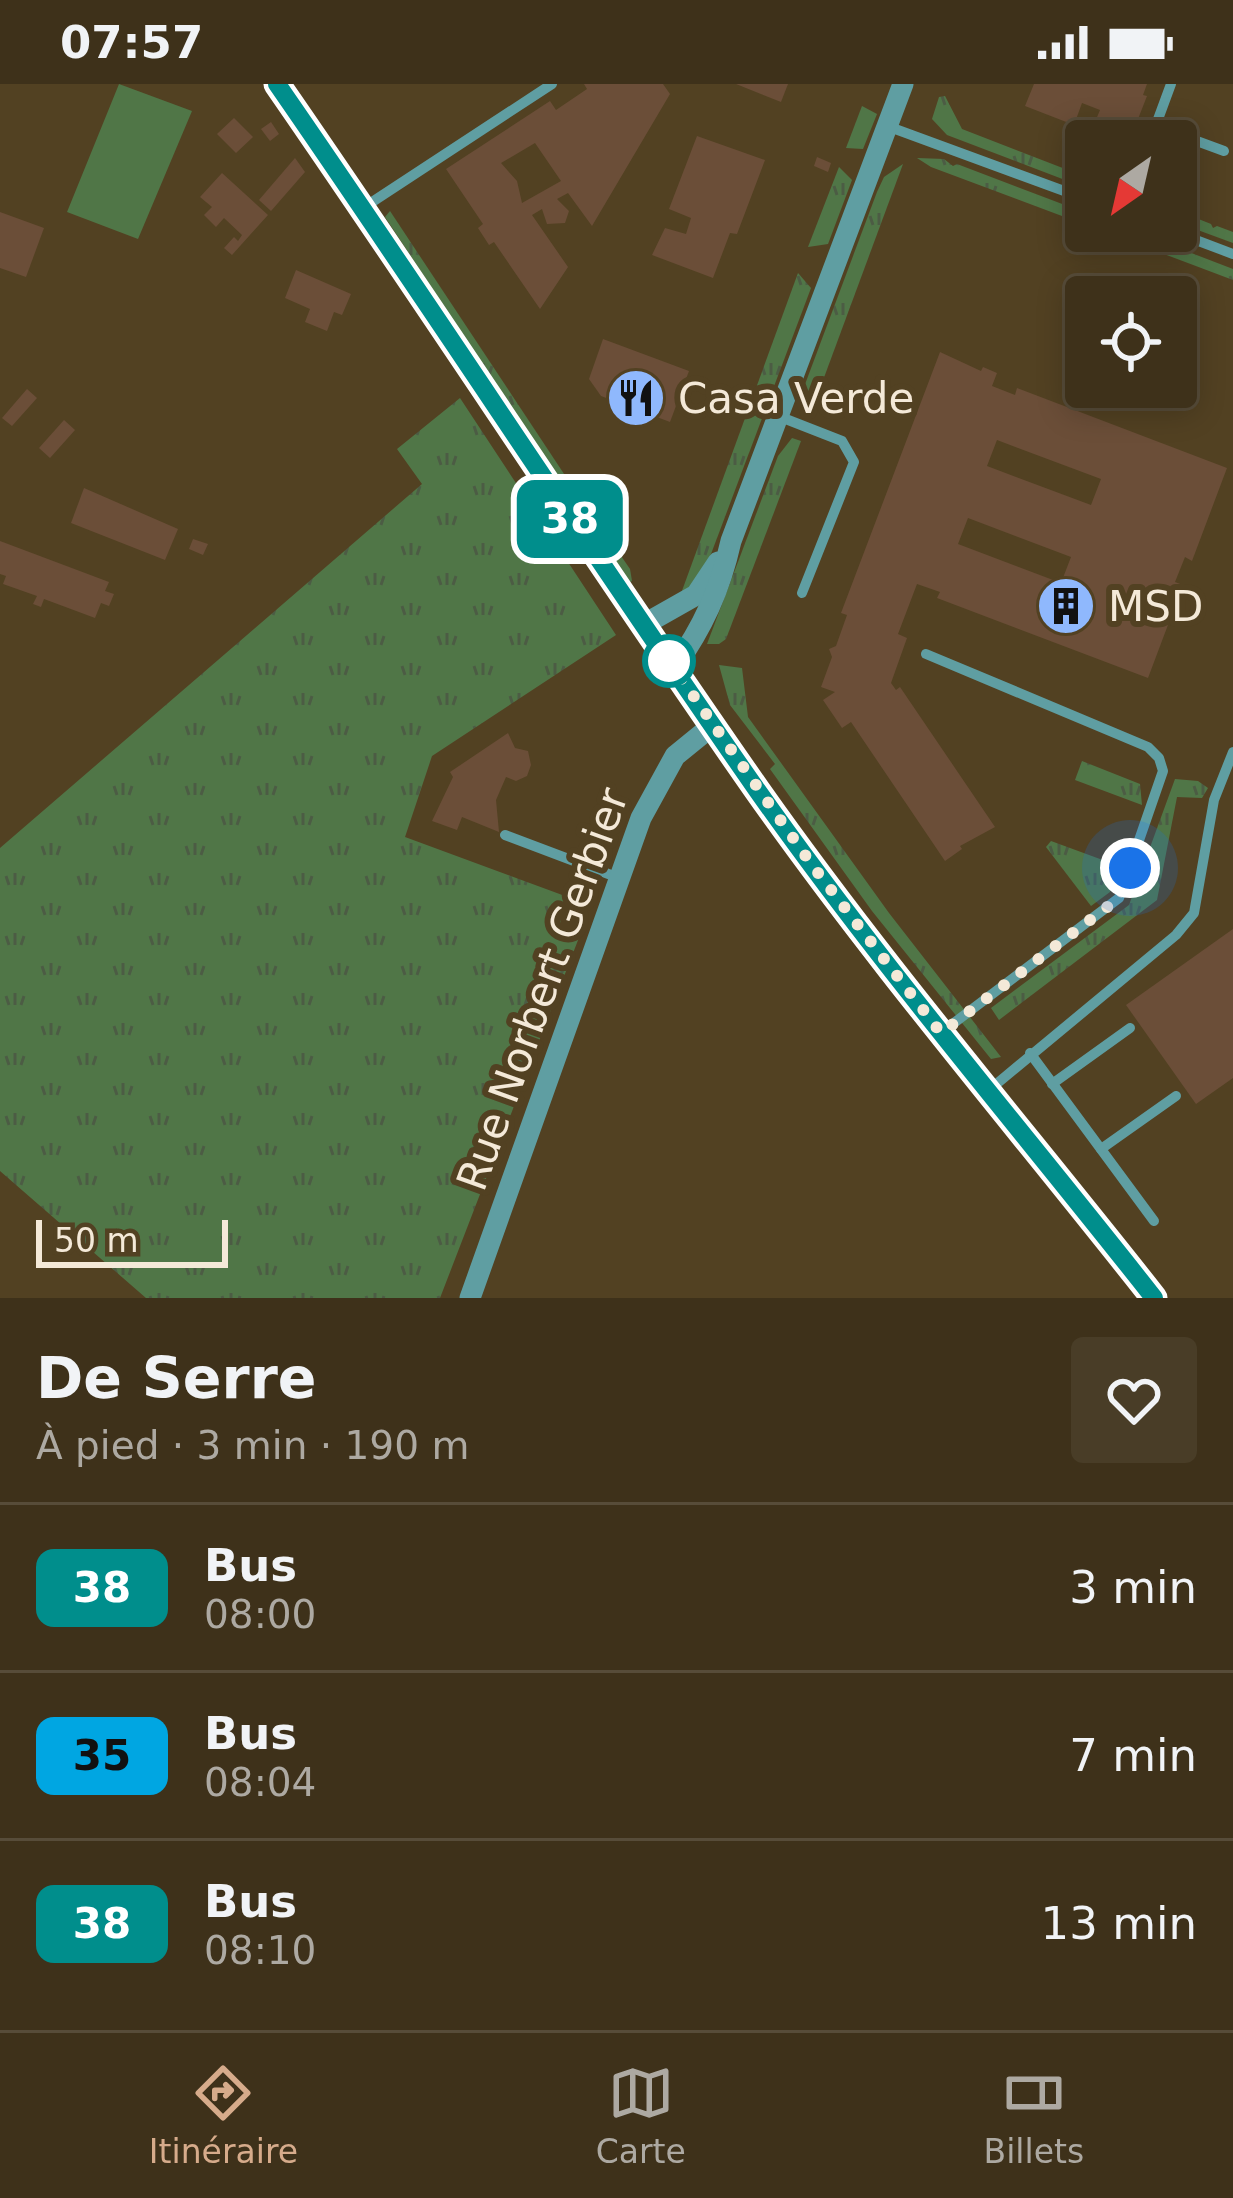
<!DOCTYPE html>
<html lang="fr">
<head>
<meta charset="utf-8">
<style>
  :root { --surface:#3e311a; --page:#493d27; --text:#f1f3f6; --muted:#ada9a2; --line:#574c39; --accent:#d6ab8b }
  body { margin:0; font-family:"DejaVu Sans",sans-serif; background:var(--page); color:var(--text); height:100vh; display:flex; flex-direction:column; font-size:45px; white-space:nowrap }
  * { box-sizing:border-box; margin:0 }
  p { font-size:39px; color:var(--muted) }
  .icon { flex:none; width:66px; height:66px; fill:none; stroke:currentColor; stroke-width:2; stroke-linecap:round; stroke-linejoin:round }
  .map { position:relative; height:1214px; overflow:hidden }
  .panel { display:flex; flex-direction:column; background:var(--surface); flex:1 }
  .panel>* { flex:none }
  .badge { padding:0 24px; border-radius:18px; font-size:42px; line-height:78px }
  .needle { width:78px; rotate:214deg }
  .buttons { position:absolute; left:1065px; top:36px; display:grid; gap:24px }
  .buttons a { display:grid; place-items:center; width:132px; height:132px; border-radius:12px; background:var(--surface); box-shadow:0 6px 30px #0003,0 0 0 3px var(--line); font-size:60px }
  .scale { position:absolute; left:36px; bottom:30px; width:192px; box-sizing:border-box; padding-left:12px; border:6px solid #f4e9d8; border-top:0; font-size:33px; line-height:42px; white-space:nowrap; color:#f4e9d8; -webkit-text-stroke:9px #524122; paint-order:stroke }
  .you { position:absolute; width:60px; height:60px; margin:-30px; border:9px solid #fff; border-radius:50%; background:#1a73e8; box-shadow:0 0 0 18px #1a73e833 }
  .map>.badge { position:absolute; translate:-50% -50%; box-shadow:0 0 0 6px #fff }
  .round { display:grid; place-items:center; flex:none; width:126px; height:126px; border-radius:12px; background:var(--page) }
  .overview { display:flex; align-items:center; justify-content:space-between; height:204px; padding:0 36px }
  h1 { font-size:57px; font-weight:600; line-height:90px }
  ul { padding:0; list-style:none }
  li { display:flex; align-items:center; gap:36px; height:168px; padding:0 36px; border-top:3px solid var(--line) }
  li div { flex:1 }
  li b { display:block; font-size:45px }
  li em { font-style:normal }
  li .badge { min-width:132px; font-weight:700; text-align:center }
  .status { display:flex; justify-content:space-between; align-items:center; height:84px; padding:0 60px; background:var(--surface); direction:ltr }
  .status svg { height:33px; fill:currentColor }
  .tabs { display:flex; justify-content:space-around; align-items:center; height:168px; border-top:3px solid var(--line); background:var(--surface); font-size:33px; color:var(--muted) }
  .tabs a { display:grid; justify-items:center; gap:6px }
  .tabs .selected { color:var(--accent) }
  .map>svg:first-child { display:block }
  .grass { fill:url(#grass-tufts) }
  .pitch { fill:#507647 }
  .building { fill:#6b4e38; fill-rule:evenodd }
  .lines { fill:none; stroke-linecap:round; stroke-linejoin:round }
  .lane { stroke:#5f9ea2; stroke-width:10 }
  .street { stroke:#5f9ea2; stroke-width:21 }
  .secondary { stroke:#66d1d7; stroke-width:24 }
  .line-casing { stroke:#fff; stroke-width:27 }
  .line { stroke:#008e8c; stroke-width:18 }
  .walk { stroke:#f4e9d8; stroke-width:12; stroke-dasharray:0 21.6 }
  .stop-dot { fill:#fff; stroke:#008e8c; stroke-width:6 }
  .labels { text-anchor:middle; stroke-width:12; stroke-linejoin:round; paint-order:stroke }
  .poi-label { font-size:42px; fill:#f4e9d8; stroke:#524122; text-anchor:start }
  .street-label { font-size:42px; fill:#f4e9d8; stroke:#524122 }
</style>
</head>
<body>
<div class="status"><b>07:57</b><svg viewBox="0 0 49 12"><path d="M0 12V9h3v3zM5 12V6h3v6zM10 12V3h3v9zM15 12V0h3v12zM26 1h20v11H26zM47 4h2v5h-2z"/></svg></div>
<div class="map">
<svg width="1233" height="1214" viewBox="0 0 1233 1214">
  <defs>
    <pattern id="grass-tufts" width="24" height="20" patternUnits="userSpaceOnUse" patternTransform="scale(3)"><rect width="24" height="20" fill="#507647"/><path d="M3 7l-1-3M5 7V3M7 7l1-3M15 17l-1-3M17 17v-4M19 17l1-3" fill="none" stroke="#4c5c44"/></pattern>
  </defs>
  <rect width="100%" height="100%" fill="#524122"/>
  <g class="grass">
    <path d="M 945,12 L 962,45 L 1086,93 L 1086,104 L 947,51 L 932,35 L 939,13 Z"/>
    <path d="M 862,22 L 877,30 L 863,65 L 846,64 Z"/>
    <path d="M 917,74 L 944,75 L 953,82 L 957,80 L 1086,129 L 1086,141 L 931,83 Z"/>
    <path d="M 903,80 L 812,326 L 804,323 L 804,303 L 877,108 L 884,93 Z"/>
    <path d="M 839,83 L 852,96 L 828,160 L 808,163 Z"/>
    <path d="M 1176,126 L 1211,140 L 1213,144 L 1217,142 L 1233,148 L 1233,159 L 1176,138 Z"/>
    <path d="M 390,127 L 570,399 L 561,399 L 385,133 Z"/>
    <path d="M 1103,147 L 1134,147 L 1233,185 L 1233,196 Z"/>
    <path d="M 798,189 L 811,204 L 702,494 L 679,515 Z"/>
    <path d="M 460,314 L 616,551 L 432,672 L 405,753 L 584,819 L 580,851 L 440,1214 L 146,1214 L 0,1087 L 0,764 L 422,400 L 397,365 Z"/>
    <path d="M 792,354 L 801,357 L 726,555 L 719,560 L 707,560 L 778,372 Z"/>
    <path d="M 586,421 L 630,485 L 632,497 L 628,499 L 581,428 Z"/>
    <path d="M 719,581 L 742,584 L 748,633 L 889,829 L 1001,973 L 991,975 L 872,827 L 770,685 L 775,680 L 730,621 Z"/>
    <path d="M 1082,677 L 1140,700 L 1142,721 L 1075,696 Z"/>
    <path d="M 1175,695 L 1198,697 L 1208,704 L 1202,714 L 1177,713 L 1157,816 L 999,936 L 991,924 L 1129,821 Z"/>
    <path d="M 1051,757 L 1119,782 L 1110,808 L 1091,822 L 1046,763 Z"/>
  </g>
  <path class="pitch" d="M 119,0 L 192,27 L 138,155 L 67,128 Z"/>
  <g class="building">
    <path d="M 584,0 L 663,0 L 670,10 L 592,142 L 568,109 L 557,115 L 569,127 L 565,139 L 547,140 L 542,125 L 532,131 L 568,183 L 540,225 L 494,158 L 489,161 L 478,144 L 483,140 L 446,85 L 550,17 L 556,26 L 587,5 ZM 535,59 L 561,97 L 522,119 L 517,97 L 501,79 Z"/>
    <path d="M 736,0 L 788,0 L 781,18 Z"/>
    <path d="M 1034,0 L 1147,0 L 1143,11 L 1147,12 L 1131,53 L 1122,49 L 1119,57 L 1110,57 L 1090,50 L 1100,26 L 1082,19 L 1074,41 L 1025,22 Z"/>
    <path d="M 234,34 L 253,53 L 236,69 L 217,50 Z"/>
    <path d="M 271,38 L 279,50 L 270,57 L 261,45 Z"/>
    <path d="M 697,52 L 765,76 L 737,150 L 730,149 L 713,194 L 652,171 L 665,144 L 686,150 L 691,134 L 669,125 Z"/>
    <path d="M 817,73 L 831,79 L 828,88 L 814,82 Z"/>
    <path d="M 295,74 L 305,88 L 271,127 L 259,116 Z"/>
    <path d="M 222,89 L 268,131 L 232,171 L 224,164 L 234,153 L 238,157 L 242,151 L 224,134 L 216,143 L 204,131 L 212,123 L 200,113 Z"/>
    <path d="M 0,128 L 44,144 L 26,193 L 0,184 Z"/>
    <path d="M 296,186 L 351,210 L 342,231 L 334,228 L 327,247 L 305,238 L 310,225 L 285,214 Z"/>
    <path d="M 603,255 L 689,287 L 670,338 L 601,312 L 589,295 Z"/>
    <path d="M 940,268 L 981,287 L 983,283 L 997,289 L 992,302 L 1015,311 L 1017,304 L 1227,384 L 1192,477 L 1185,473 L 1175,498 L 1183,501 L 1148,594 L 937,514 L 940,508 L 917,500 L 898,550 L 907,554 L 891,599 L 896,606 L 900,603 L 995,743 L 960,762 L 962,765 L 945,777 L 851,638 L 842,644 L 823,616 L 835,608 L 821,603 L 832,573 L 829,565 L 836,562 L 847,531 L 841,529 ZM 997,356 L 1101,395 L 1091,421 L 987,382 ZM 968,434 L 1071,473 L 1061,499 L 958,460 Z"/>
    <path d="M 27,305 L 37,314 L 12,342 L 2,334 Z"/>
    <path d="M 64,336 L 75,346 L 50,374 L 39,364 Z"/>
    <path d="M 84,404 L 178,445 L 165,476 L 71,439 Z"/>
    <path d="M 193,455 L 208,460 L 203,471 L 189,465 Z"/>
    <path d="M 0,457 L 109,498 L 105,507 L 114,510 L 109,522 L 101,519 L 95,534 L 44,515 L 41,523 L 33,520 L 37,512 L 3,500 L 6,492 L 0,490 Z"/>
    <path d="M 508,649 L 515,664 L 528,667 L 531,681 L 527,692 L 516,697 L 506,693 L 496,716 L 499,748 L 462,733 L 457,746 L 432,737 L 453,693 L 450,688 Z"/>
    <path d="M 1233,845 L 1233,994 L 1196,1020 L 1126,921 Z"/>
  </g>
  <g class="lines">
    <g class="lane">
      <path d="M 887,42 L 1086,115"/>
      <path d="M 1156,42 L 1224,67"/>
      <path d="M 1150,57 L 1171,0"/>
      <path d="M 363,124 L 552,0"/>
      <path d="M 1172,147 L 1233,170"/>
      <path d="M 778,332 L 842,357 L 854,378 L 802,509"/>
      <path d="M 926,570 L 1148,663 L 1159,674 L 1163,687 L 1119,814 L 942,948"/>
      <path d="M 505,751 L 619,794"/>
      <path d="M 1030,969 L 1154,1137"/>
      <path d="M 1052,1000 L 1130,944"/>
      <path d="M 988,1007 L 1176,851 L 1194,829 L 1214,716 L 1233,668"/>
      <path d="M 1101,1065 L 1176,1012"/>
    </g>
    <g class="street">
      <path d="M 643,541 L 696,511 L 718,478"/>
      <path d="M 674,584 C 703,543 720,506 731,457 L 903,0"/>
      <path d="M 470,1214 L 641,734 L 675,672 L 713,641"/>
    </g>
    <path class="secondary" d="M 277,0 C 439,234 595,472 757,706 C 879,883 1021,1045 1154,1214"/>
  </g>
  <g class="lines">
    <defs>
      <path id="line" d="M 277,0 C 439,234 594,473 757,706 C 881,882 1021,1045 1154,1214"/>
    </defs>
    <use href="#line" class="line-casing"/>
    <use href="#line" class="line"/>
    <path class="walk" d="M 669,577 L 812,781 L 941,949 L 1119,814 L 1130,784"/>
  </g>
  <defs>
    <symbol id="restaurant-disc" viewBox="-11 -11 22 22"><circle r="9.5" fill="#8fb8fd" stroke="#524122"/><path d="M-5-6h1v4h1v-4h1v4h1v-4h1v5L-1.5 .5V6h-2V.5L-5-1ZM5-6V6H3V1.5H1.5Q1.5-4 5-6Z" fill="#111"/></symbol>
    <symbol id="building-disc" viewBox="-11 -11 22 22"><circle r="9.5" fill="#8fb8fd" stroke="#524122"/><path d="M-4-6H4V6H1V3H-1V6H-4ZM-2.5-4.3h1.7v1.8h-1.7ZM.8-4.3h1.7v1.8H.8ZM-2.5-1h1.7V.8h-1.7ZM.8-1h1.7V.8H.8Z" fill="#111"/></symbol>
  </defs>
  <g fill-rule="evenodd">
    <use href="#restaurant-disc" x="603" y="281" width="66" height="66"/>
    <use href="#building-disc" x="1033" y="489" width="66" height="66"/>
  </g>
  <circle class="stop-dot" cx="669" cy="577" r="24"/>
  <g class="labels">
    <g class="poi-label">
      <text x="678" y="329">Casa Verde</text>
      <text x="1108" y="537">MSD</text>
    </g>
    <g class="street-label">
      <text transform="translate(542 905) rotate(-70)" y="15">Rue Norbert Gerbier</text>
    </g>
  </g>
</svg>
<div class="buttons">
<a><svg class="needle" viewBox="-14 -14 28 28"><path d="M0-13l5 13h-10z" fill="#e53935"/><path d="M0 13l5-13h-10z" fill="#ada9a2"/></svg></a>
<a><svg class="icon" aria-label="locate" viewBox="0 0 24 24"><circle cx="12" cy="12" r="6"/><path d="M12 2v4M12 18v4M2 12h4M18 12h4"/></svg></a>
</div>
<div class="scale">50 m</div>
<div class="you" style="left:1130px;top:784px"></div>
<b class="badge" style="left:570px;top:435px;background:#008e8c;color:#fff">38</b>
</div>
<section class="panel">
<div class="overview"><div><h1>De Serre</h1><p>À pied · 3 min · 190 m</p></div><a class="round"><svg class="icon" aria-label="heart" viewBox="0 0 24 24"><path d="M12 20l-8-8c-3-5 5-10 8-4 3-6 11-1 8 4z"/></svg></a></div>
<ul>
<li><span class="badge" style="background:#008e8c;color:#fff">38</span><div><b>Bus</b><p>08:00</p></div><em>3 min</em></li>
<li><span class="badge" style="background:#00a6e2;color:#111">35</span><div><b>Bus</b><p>08:04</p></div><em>7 min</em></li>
<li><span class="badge" style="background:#008e8c;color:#fff">38</span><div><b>Bus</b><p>08:10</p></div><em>13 min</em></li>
</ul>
</section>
<nav class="tabs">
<a class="selected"><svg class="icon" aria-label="directions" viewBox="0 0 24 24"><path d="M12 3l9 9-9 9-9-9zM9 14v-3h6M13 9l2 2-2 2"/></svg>Itinéraire</a>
<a><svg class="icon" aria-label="map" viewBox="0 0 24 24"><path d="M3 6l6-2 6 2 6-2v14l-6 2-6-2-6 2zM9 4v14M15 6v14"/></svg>Carte</a>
<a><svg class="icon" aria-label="tickets" viewBox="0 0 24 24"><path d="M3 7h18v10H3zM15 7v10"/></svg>Billets</a>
</nav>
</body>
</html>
